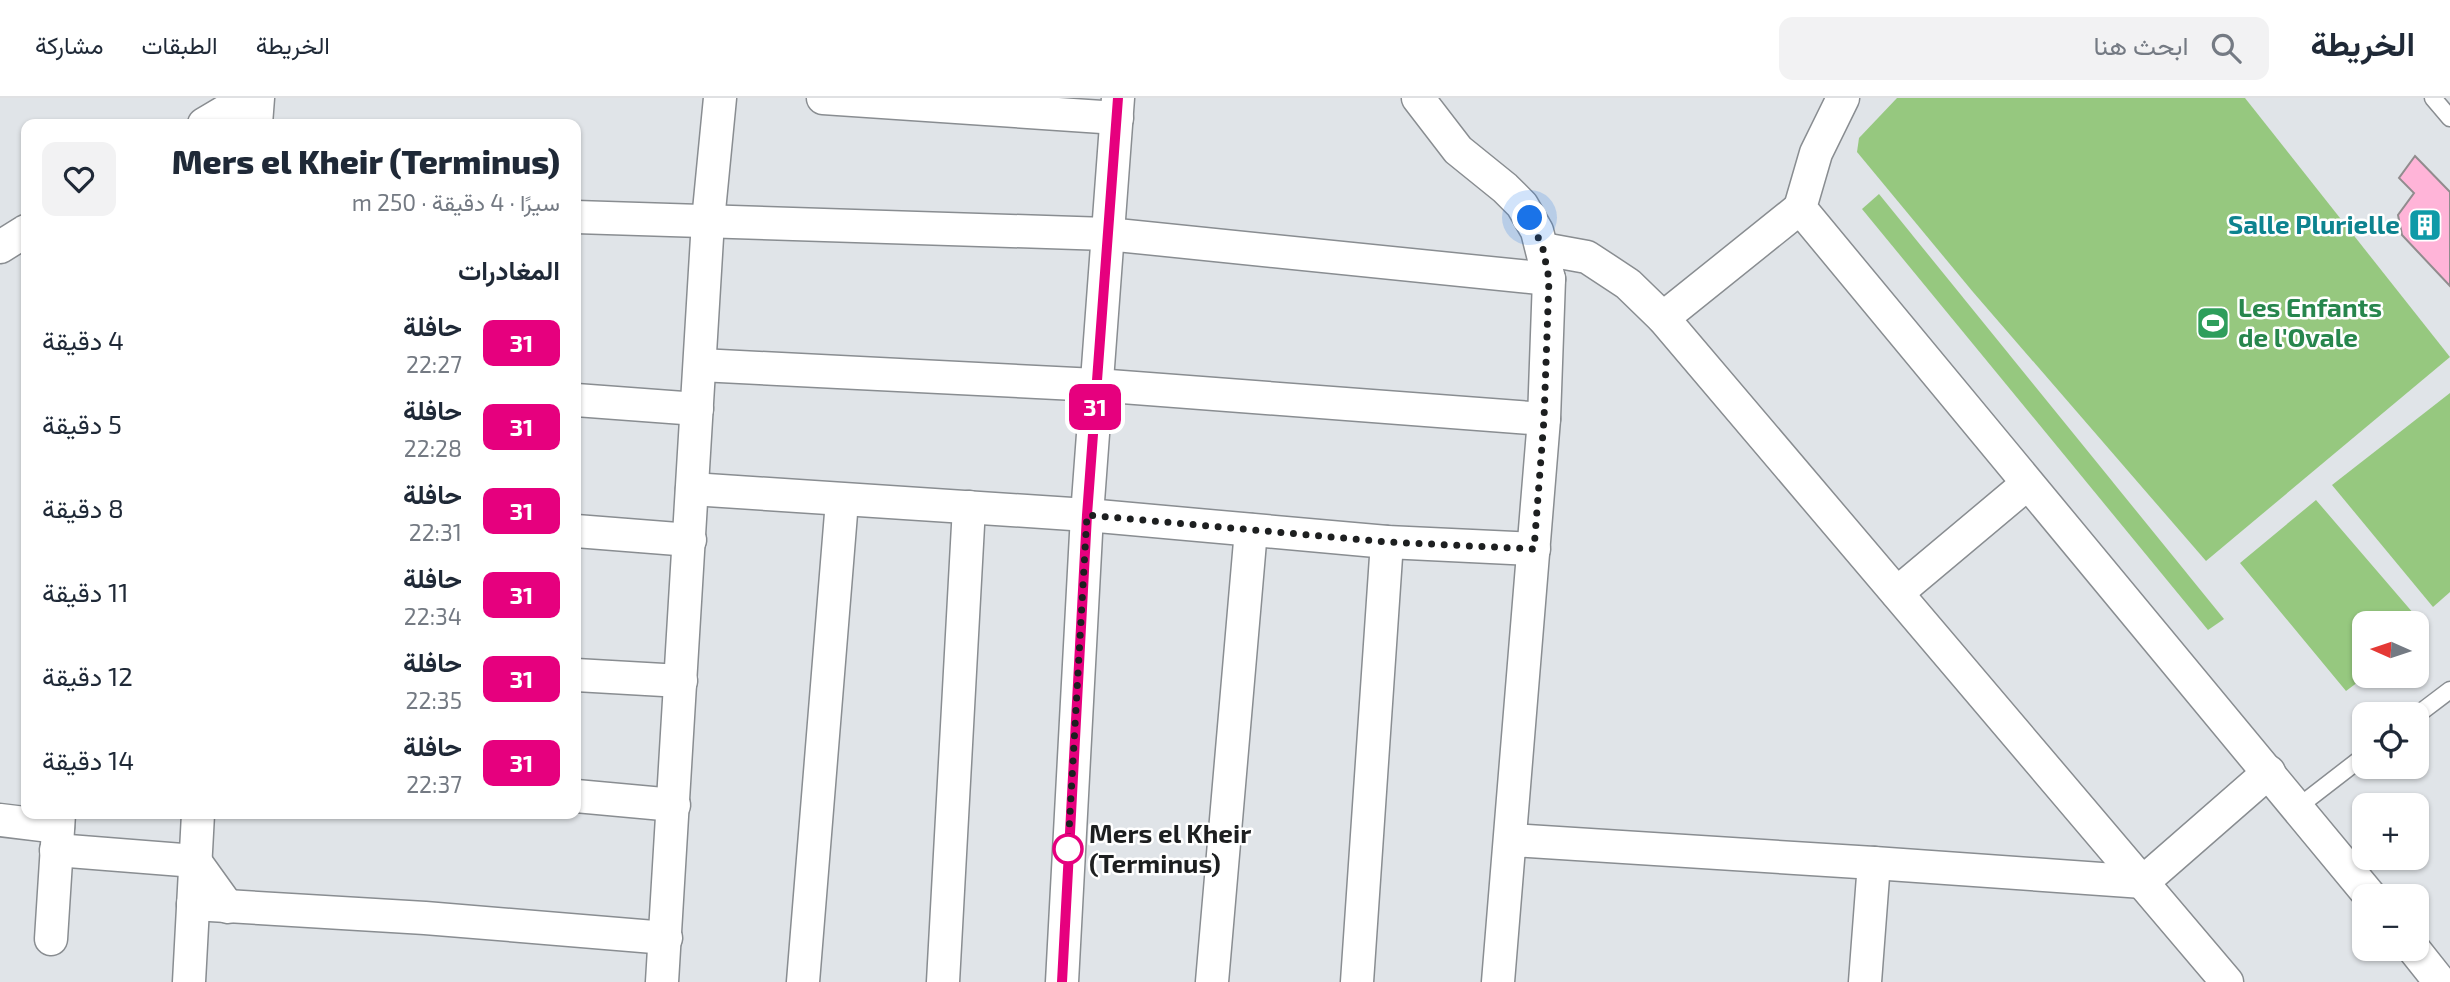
<!DOCTYPE html>
<html lang="ar">
<head>
<meta charset="utf-8">
<style>
  :root { --surface:#fff; --page:#f2f2f3; --text:#1f2937; --muted:#747a83; --line:#e0e1e3 }
  body { margin:0; font-family:"Exo 2",Vazirmatn,sans-serif; background:var(--page); color:var(--text); direction:rtl; height:100vh; display:flex; flex-direction:column; font-size:26px; white-space:nowrap }
  * { box-sizing:border-box; margin:0 }
  p { font-size:23px; color:var(--muted) }
  .icon { flex:none; width:38px; height:38px; fill:none; stroke:currentColor; stroke-width:2; stroke-linecap:round; stroke-linejoin:round }
  .map { position:relative; flex:1; overflow:hidden; direction:ltr }
  .panel { position:absolute; left:21px; top:21px; width:560px; height:700px; display:flex; flex-direction:column; background:var(--surface); border-radius:14px; box-shadow:0 2px 5px #0004; direction:rtl }
  .panel>* { flex:none }
  .badge { padding:0 14px; border-radius:10px; font-size:24px; line-height:46px }
  .needle { width:46px; rotate:273deg }
  .tools { position:absolute; left:2352px; top:513px; display:grid; gap:14px }
  .tools a { display:grid; place-items:center; width:77px; height:77px; border-radius:14px; background:var(--surface); box-shadow:0 2px 5px #0004; font-size:35px }
  .you { position:absolute; width:35px; height:35px; margin:-18px; border:5px solid #fff; border-radius:50%; background:#1a73e8; box-shadow:0 0 0 10px #1a73e833 }
  .map>.badge { position:absolute; translate:-50% -50%; box-shadow:0 0 0 4px #fff }
  h2 { padding:0 21px; font-size:26px; line-height:63px }
  .round { display:grid; place-items:center; flex:none; width:74px; height:74px; border-radius:14px; background:var(--page) }
  .summary { display:flex; align-items:center; justify-content:space-between; height:119px; padding:0 21px }
  h1 { font-size:33px; font-weight:800; line-height:52px }
  ul { padding:0; list-style:none }
  li { display:flex; align-items:center; gap:21px; height:84px; padding:0 21px }
  li div { flex:1 }
  li b { display:block; font-size:26px }
  li em { font-style:normal }
  li .badge { min-width:77px; font-weight:700; text-align:center }
  header { display:flex; align-items:center; gap:42px; box-sizing:border-box; height:98px; padding:0 35px; background:var(--surface); border-bottom:2px solid var(--line) }
  header strong { font-size:33px }
  nav { display:flex; gap:38px; margin-inline-start:auto; font-size:24px }
  .search { width:490px; height:63px; background:var(--page); display:flex; align-items:center; gap:18px; box-sizing:border-box; padding:0 24px; border-radius:14px; color:var(--muted); font-size:26px }
  .map>svg:first-child { display:block }
  .green { fill:#96c87f }
  .building { fill:#ffb4d8; stroke:#918c8e; stroke-width:2 }
  .lines { fill:none; stroke-linecap:round; stroke-linejoin:round }
  .service-casing { stroke:#898d91; stroke-width:19 }
  .minor-casing { stroke:#898d91; stroke-width:35 }
  .service { stroke:#fff; stroke-width:16 }
  .minor { stroke:#fff; stroke-width:32 }
  .line-casing { stroke:#fff; stroke-width:16 }
  .line { stroke:#e6007e; stroke-width:10 }
  .walk { stroke:#1d1f20; stroke-width:7; stroke-dasharray:0 12.6 }
  .stop-dot { fill:#fff; stroke:#e6007e; stroke-width:3.5 }
  .labels { text-anchor:middle; stroke-width:5; stroke-linejoin:round; paint-order:stroke }
  .culture-label { font-size:26px; font-weight:bold; fill:#0d838f; stroke:#fff; text-anchor:end }
  .leisure-label { font-size:26px; font-weight:bold; fill:#27864d; stroke:#fff; text-anchor:start }
  .stop-label { font-size:26px; font-weight:bold; fill:#1d1f20; stroke:#fff; text-anchor:start }
</style>
</head>
<body>
<header>
<strong>الخريطة</strong>
<div class="search"><svg class="icon" aria-label="search" viewBox="0 0 24 24"><circle cx="10" cy="10" r="6"/><path d="M15 15l6 6"/></svg>ابحث هنا</div>
<nav><a>الخريطة</a><a>الطبقات</a><a>مشاركة</a></nav>
</header>
<div class="map">
<svg width="2450" height="884" viewBox="0 0 2450 884">
  <rect width="100%" height="100%" fill="#e0e4e8"/>
  <g class="green">
    <path d="M 1897,0 L 2245,0 L 2450,259 L 2206,463 L 1973,194 L 1857,54 L 1859,40 Z"/>
    <path d="M 1879,96 L 2224,521 L 2208,532 L 1862,111 Z"/>
    <path d="M 2450,295 L 2450,494 L 2433,509 L 2332,387 Z"/>
    <path d="M 2316,402 L 2426,530 L 2417,538 L 2417,525 L 2364,525 L 2366,578 L 2346,593 L 2240,465 Z"/>
  </g>
  <path class="building" d="M 2415,58 L 2450,94 L 2450,188 L 2402,137 L 2398,117 L 2414,95 L 2399,80 Z"/>
  <g class="lines">
    <defs>
      <g id="service">
        <path d="M 2433,0 L 2450,20"/>
        <path d="M 2417,617 L 2450,592"/>
        <path d="M 2298,709 L 2364,658"/>
      </g>
      <g id="minor">
        <path d="M 823,0 L 1117,20"/>
        <path d="M 1418,0 L 1458,52 L 1505,90 L 1522,107 L 1537,133 L 1549,181 L 1544,321 L 1498,884"/>
        <path d="M 1843,0 L 1816,55 L 1800,110 L 2370,798"/>
        <path d="M 204,26 L 248,0"/>
        <path d="M 256,26 L 258,0"/>
        <path d="M 576,119 L 1107,136 L 1549,181"/>
        <path d="M 0,149 L 26,133"/>
        <path d="M 1543,151 L 1587,159 L 1628,186 L 1663,220 L 2227,884"/>
        <path d="M 1663,220 L 1800,110"/>
        <path d="M 700,267 L 1096,287 L 1544,321"/>
        <path d="M 576,302 L 697,311"/>
        <path d="M 692,391 L 1087,417 L 1387,444 L 1534,451"/>
        <path d="M 576,433 L 690,442"/>
        <path d="M 1897,495 L 2027,386"/>
        <path d="M 576,577 L 681,583"/>
        <path d="M 576,698 L 674,707"/>
        <path d="M 0,722 L 58,729"/>
        <path d="M 1511,742 L 1874,765 L 1865,884"/>
        <path d="M 56,752 L 195,763 L 228,809"/>
        <path d="M 1874,765 L 2143,784 L 2269,674"/>
        <path d="M 193,806 L 425,820 L 666,840"/>
        <path d="M 51,841 L 59,716"/>
        <path d="M 2413,850 L 2440,884"/>
        <path d="M 189,884 L 198,716"/>
        <path d="M 662,884 L 708,123 L 720,0"/>
        <path d="M 803,884 L 842,403"/>
        <path d="M 943,884 L 969,409"/>
        <path d="M 1062,884 L 1087,417 L 1118,0"/>
        <path d="M 1212,884 L 1251,432"/>
        <path d="M 1357,884 L 1387,444"/>
      </g>
    </defs>
    <use href="#service" class="service-casing"/>
    <use href="#minor" class="minor-casing"/>
    <use href="#service" class="service"/>
    <use href="#minor" class="minor"/>
  </g>
  <g class="lines">
    <defs>
      <path id="line" d="M 1062,884 L 1087,417 L 1118,0"/>
    </defs>
    <use href="#line" class="line-casing"/>
    <use href="#line" class="line"/>
    <path class="walk" d="M 1068,751 L 1087,417 L 1387,444 L 1534,451 L 1544,321 L 1549,181 L 1543,151 L 1530,120"/>
  </g>
  <defs>
    <symbol id="building-square" viewBox="-11 -11 22 22"><rect x="-9" y="-9" width="18" height="18" rx="4" fill="#0f9aa8" stroke="#fff"/><path d="M-4-6H4V6H1V3H-1V6H-4ZM-2.5-4.3h1.7v1.8h-1.7ZM.8-4.3h1.7v1.8H.8ZM-2.5-1h1.7V.8h-1.7ZM.8-1h1.7V.8H.8Z" fill="#fff"/></symbol>
    <symbol id="stadium-square" viewBox="-11 -11 22 22"><rect x="-9" y="-9" width="18" height="18" rx="4" fill="#2e9e5b" stroke="#fff"/><path d="M0-5a6.5 5 0 1 0 0 10a6.5 5 0 1 0 0-10ZM-3.5-1.8h7v3.6h-7Z" fill="#fff"/></symbol>
  </defs>
  <g fill-rule="evenodd">
    <use href="#building-square" x="2406" y="108" width="38" height="38"/>
    <use href="#stadium-square" x="2194" y="206" width="38" height="38"/>
  </g>
  <circle class="stop-dot" cx="1068" cy="751" r="14"/>
  <g class="labels">
    <g class="culture-label">
      <text x="2400" y="136">Salle Plurielle</text>
    </g>
    <g class="leisure-label">
      <text x="2238" y="219">Les Enfants<tspan x="2238" dy="30">de l'Ovale</tspan></text>
    </g>
    <g class="stop-label">
      <text x="1089" y="745">Mers el Kheir<tspan x="1089" dy="30">(Terminus)</tspan></text>
    </g>
  </g>
</svg>
<div class="tools">
<a><svg class="needle" viewBox="-14 -14 28 28"><path d="M0-13l5 13h-10z" fill="#e53935"/><path d="M0 13l5-13h-10z" fill="#747a83"/></svg></a>
<a><svg class="icon" aria-label="locate" viewBox="0 0 24 24"><circle cx="12" cy="12" r="6"/><path d="M12 2v4M12 18v4M2 12h4M18 12h4"/></svg></a>
<a>+</a>
<a>−</a>
</div>
<div class="you" style="left:1530px;top:120px"></div>
<b class="badge" style="left:1095px;top:309px;background:#e6007e;color:#fff">31</b>
<section class="panel">
<div class="summary"><div><h1>Mers el Kheir (Terminus)</h1><p>سيرًا · 4 دقيقة · 250 m</p></div><a class="round"><svg class="icon" aria-label="heart" viewBox="0 0 24 24"><path d="M12 20l-8-8c-3-5 5-10 8-4 3-6 11-1 8 4z"/></svg></a></div>
<h2>المغادرات</h2>
<ul>
<li><span class="badge" style="background:#e6007e;color:#fff">31</span><div><b>حافلة</b><p>22:27</p></div><em>4 دقيقة</em></li>
<li><span class="badge" style="background:#e6007e;color:#fff">31</span><div><b>حافلة</b><p>22:28</p></div><em>5 دقيقة</em></li>
<li><span class="badge" style="background:#e6007e;color:#fff">31</span><div><b>حافلة</b><p>22:31</p></div><em>8 دقيقة</em></li>
<li><span class="badge" style="background:#e6007e;color:#fff">31</span><div><b>حافلة</b><p>22:34</p></div><em>11 دقيقة</em></li>
<li><span class="badge" style="background:#e6007e;color:#fff">31</span><div><b>حافلة</b><p>22:35</p></div><em>12 دقيقة</em></li>
<li><span class="badge" style="background:#e6007e;color:#fff">31</span><div><b>حافلة</b><p>22:37</p></div><em>14 دقيقة</em></li>
</ul>
</section>
</div>
</body>
</html>
